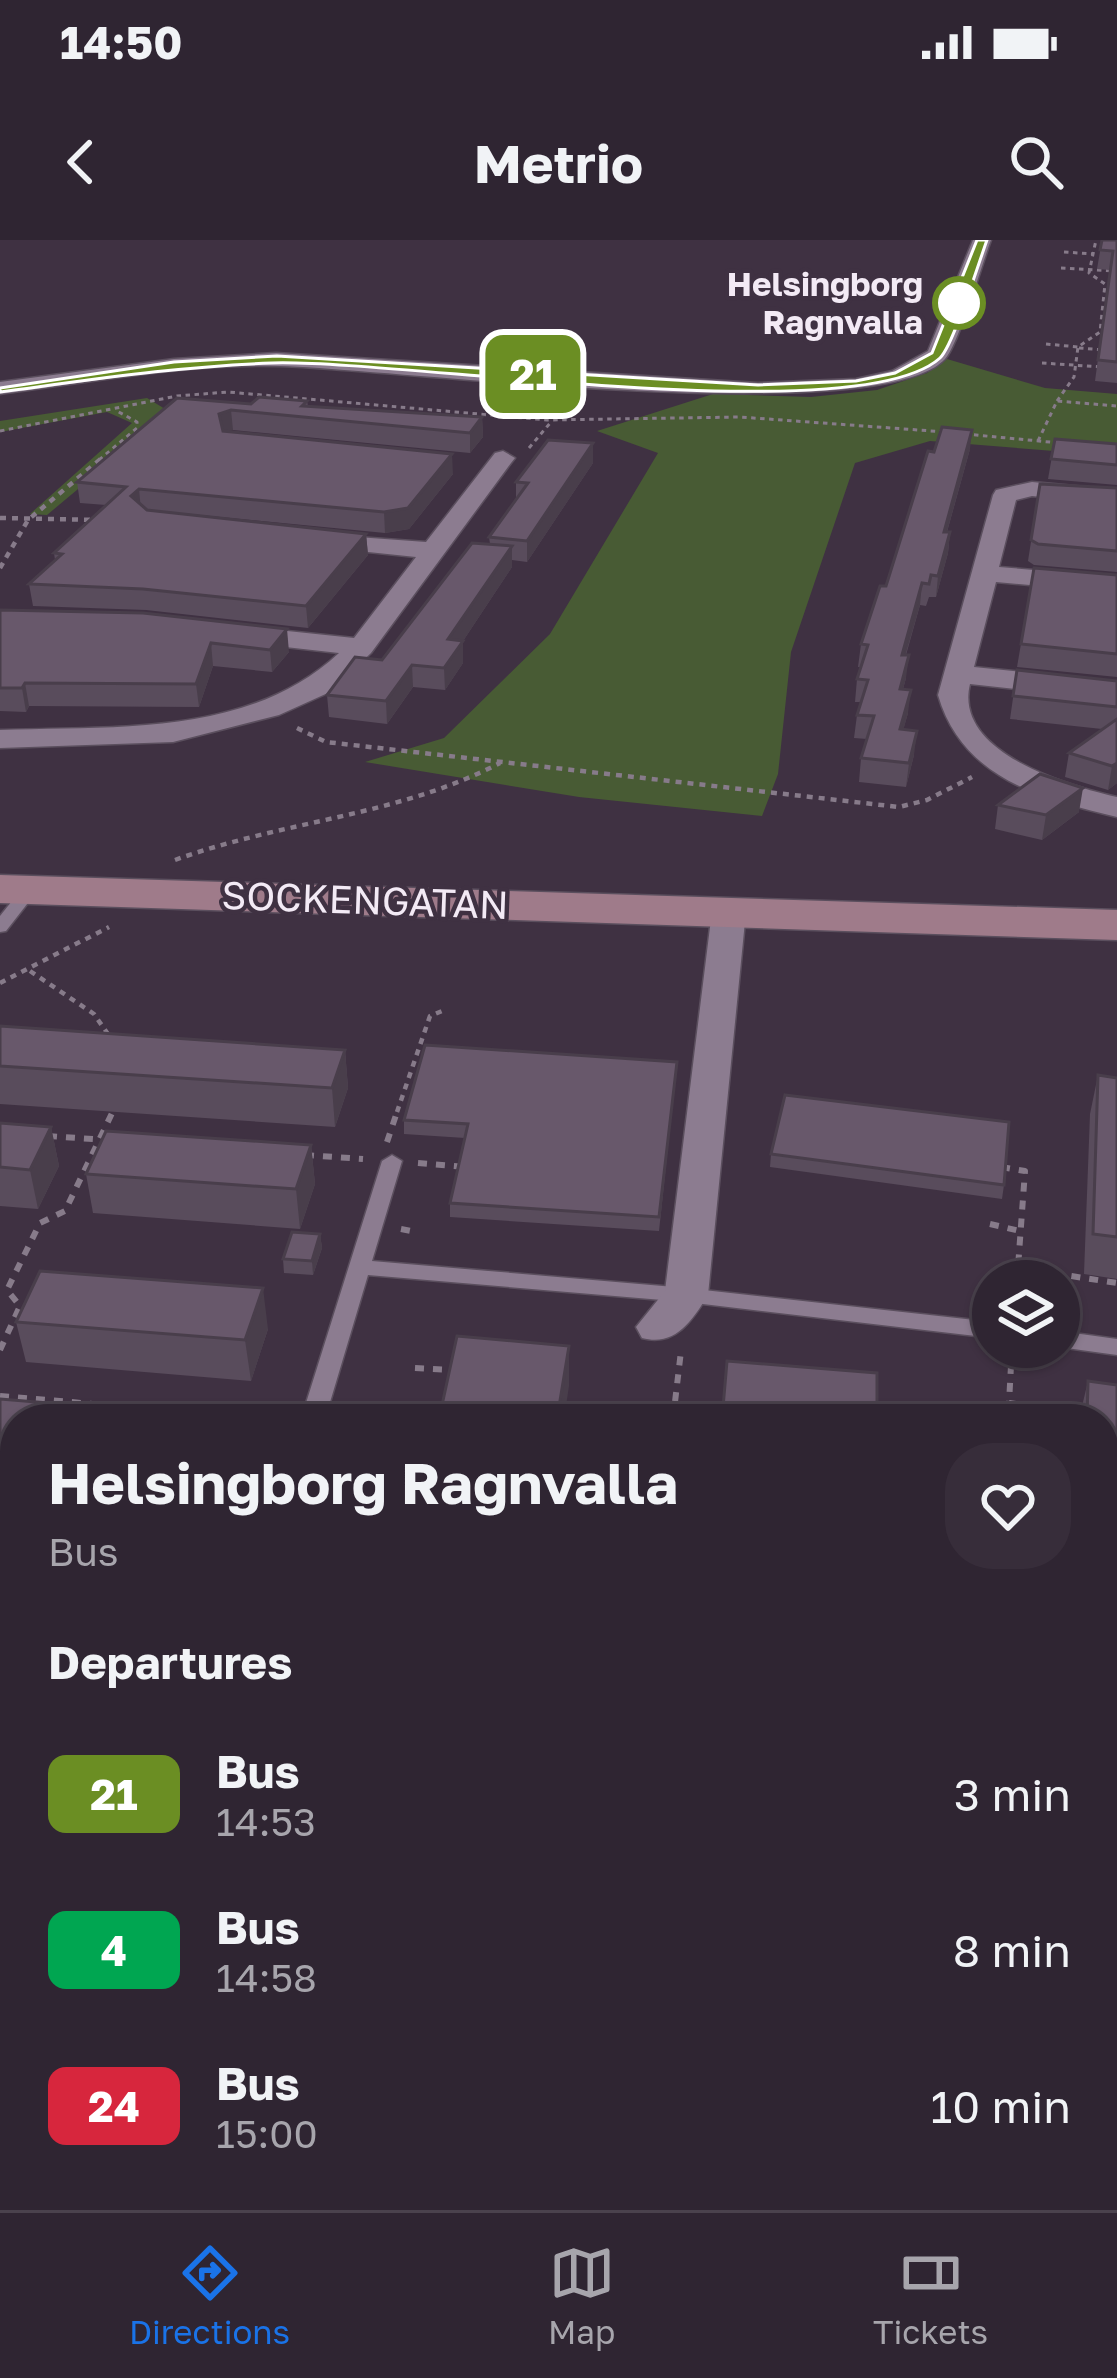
<!DOCTYPE html>
<html lang="en">
<head>
<meta charset="utf-8">
<style>
  :root { --surface:#2f2532; --page:#372d3a; --text:#f1f3f6; --muted:#a7a5ac; --line:#4a424d; --accent:#1a73e8 }
  body { margin:0; font-family:"Golos Text",sans-serif; background:var(--page); color:var(--text); height:100vh; display:flex; flex-direction:column; font-size:45px; white-space:nowrap }
  * { box-sizing:border-box; margin:0 }
  p { font-size:39px; color:var(--muted) }
  .icon { flex:none; width:66px; height:66px; fill:none; stroke:currentColor; stroke-width:2; stroke-linecap:round; stroke-linejoin:round }
  .map { position:relative; flex:1; overflow:hidden }
  .details { position:absolute; left:0px; top:1164px; width:1119px; height:807px; display:flex; flex-direction:column; background:var(--surface); border-radius:48px 48px 0 0; box-shadow:0 3px 9px #0004,0 0 0 3px var(--line) }
  .details>* { flex:none }
  .badge { padding:0 24px; border-radius:18px; font-size:42px; line-height:78px }
  .fabs { position:absolute; left:972px; top:1020px; display:grid; gap:24px }
  .fabs a { display:grid; place-items:center; width:108px; height:108px; border-radius:50%; background:var(--surface); box-shadow:0 3px 9px #0004,0 0 0 3px var(--line); font-size:60px }
  .map>.badge { position:absolute; translate:-50% -50%; box-shadow:0 0 0 6px #fff }
  h2 { padding:0 48px; font-size:45px; line-height:108px }
  .round { display:grid; place-items:center; flex:none; width:126px; height:126px; border-radius:48px; background:var(--page) }
  .head { display:flex; align-items:center; justify-content:space-between; height:204px; padding:0 48px }
  h1 { font-size:57px; font-weight:700; line-height:90px }
  ul { padding:0; list-style:none }
  li { display:flex; align-items:center; gap:36px; height:156px; padding:0 48px }
  li div { flex:1 }
  li b { display:block; font-size:45px }
  li em { font-style:normal }
  li .badge { min-width:132px; font-weight:700; text-align:center }
  .status { display:flex; justify-content:space-between; align-items:center; height:84px; padding:0 60px; background:var(--surface); direction:ltr }
  .status svg { height:33px; fill:currentColor }
  header { display:flex; justify-content:space-between; align-items:center; height:156px; padding:0 48px; background:var(--surface); font-size:54px; font-weight:700 }
  .dock { display:flex; justify-content:space-around; align-items:center; height:168px; border-top:3px solid var(--line); background:var(--surface); font-size:33px; color:var(--muted) }
  .dock a { display:grid; justify-items:center; gap:6px }
  .dock .selected { color:var(--accent) }
  .map>svg:first-child { display:block }
  .green { fill:#485b34 }
  .lines { fill:none; stroke-linecap:round; stroke-linejoin:round }
  .lane-casing { stroke:#5b4f5e; stroke-width:3 }
  .street-casing { stroke:#5b4f5e; stroke-width:3 }
  .secondary-casing { stroke:#5b4f5e; stroke-width:3 }
  .path-far3 { stroke:#877b8a; stroke-width:3; stroke-dasharray:4.5 4.5; stroke-linecap:butt }
  .path-far2 { stroke:#877b8a; stroke-width:4.5; stroke-dasharray:6 6; stroke-linecap:butt }
  .path-far1 { stroke:#877b8a; stroke-width:6; stroke-dasharray:9 9; stroke-linecap:butt }
  .path { stroke:#877b8a; stroke-width:9; stroke-dasharray:12 12; stroke-linecap:butt }
  .lane { fill:#8c7c90; fill-rule:evenodd }
  .street { fill:#8c7c90; fill-rule:evenodd }
  .secondary { fill:#9f7b8a; fill-rule:evenodd }
  .wall { fill:#594c5c }
  .shaded-wall { fill:#493e4b }
  .building { fill:#68586b; stroke:#493e4b; stroke-width:3 }
  .line { fill:#6b8e23; stroke:#fff; stroke-width:3 }
  .stop-dot { fill:#fff; stroke:#6b8e23; stroke-width:6 }
  .labels { text-anchor:middle; stroke-width:9; stroke-linejoin:round; paint-order:stroke }
  .far-stop-label { font-size:33px; font-weight:bold; fill:#f3eaf5; stroke:#3f3142; text-anchor:end }
  .street-label { font-size:39px; fill:#f3eaf5; stroke:#3f3142 }
</style>
</head>
<body>
<div class="status"><b>14:50</b><svg viewBox="0 0 49 12"><path d="M0 12V9h3v3zM5 12V6h3v6zM10 12V3h3v9zM15 12V0h3v12zM26 1h20v11H26zM47 4h2v5h-2z"/></svg></div>
<header><svg class="icon" aria-label="back" viewBox="0 0 24 24"><path d="M15 5l-7 7 7 7"/></svg>Metrio<svg class="icon" aria-label="search" viewBox="0 0 24 24"><circle cx="10" cy="10" r="6"/><path d="M15 15l6 6"/></svg></header>
<div class="map">
<svg width="1117" height="1970" viewBox="0 0 1117 1970">
  <rect width="100%" height="100%" fill="#3f3142"/>
  <g class="green">
    <path d="M 947,119 L 1045,148 L 1117,154 L 1117,216 L 930,201 L 855,223 L 791,412 L 778,534 L 762,576 L 579,557 L 365,522 L 444,498 L 550,394 L 658,213 L 597,191 L 713,154 L 811,157 L 877,150 L 927,133 Z"/>
    <path d="M 147,158 L 170,172 L 47,275 L 30,274 L 132,183 L 107,172 L 0,192 L 0,181 Z"/>
    <path d="M 1104,1432 L 1117,1434 L 1117,1906 L 1104,1905 Z"/>
  </g>
  <g class="lines">
    <defs>
      <g id="lane">
        <path d="M 30,645 L 38,650 L 6,691 L 0,692 L 0,676 L 24,646 Z"/>
        <path d="M 392,915 L 402,921 L 372,1021 L 686,1048 L 993,1082 L 993,1098 L 686,1062 L 368,1035 L 325,1179 L 301,1179 L 382,921 Z"/>
        <path d="M 1059,1091 L 1117,1099 L 1117,1115 L 1059,1107 Z"/>
      </g>
      <g id="street">
        <path d="M 973,0 L 991,0 C 982,24 959,103 945,119 C 879,190 394,129 280,126 C 187,123 92,142 0,154 L 0,142 L 174,119 L 276,113 L 758,143 L 856,139 L 892,131 L 928,111 Z"/>
        <path d="M 503,211 L 515,218 L 511,223 L 371,413 L 330,452 L 279,475 L 173,502 L 0,508 L 0,490 C 115,486 249,497 339,413 L 231,401 L 217,393 L 231,385 L 354,398 L 416,317 L 311,306 L 298,298 L 302,293 L 426,302 L 495,213 Z"/>
        <path d="M 1032,242 L 1117,250 L 1117,264 L 1032,256 L 1016,260 L 999,327 L 1117,337 L 1117,353 L 996,342 L 974,427 L 1117,442 L 1117,460 L 970,444 C 953,513 1069,546 1117,557 L 1117,577 C 1041,559 962,538 938,455 L 993,255 L 996,250 Z"/>
        <path d="M 729,661 L 741,664 L 746,671 L 708,1055 C 692,1081 675,1107 642,1098 L 636,1087 L 665,1051 L 712,671 L 717,664 Z"/>
      </g>
      <path id="secondary" d="M 0,635 L 1117,670 L 1117,700 L 0,663 Z"/>
    </defs>
    <use href="#lane" class="lane-casing"/>
    <use href="#street" class="street-casing"/>
    <use href="#secondary" class="secondary-casing"/>
    <g class="path-far3">
      <path d="M 1064,12 L 1093,14"/>
      <path d="M 1061,28 L 1117,31"/>
      <path d="M 1046,104 L 1078,107"/>
      <path d="M 1079,108 L 1117,111"/>
      <path d="M 1042,123 L 1117,128"/>
      <path d="M 1057,161 L 1074,137 L 1078,107 L 1100,92 L 1105,44 L 1089,33 L 1096,0"/>
      <path d="M 0,191 L 177,156 L 228,152 L 547,180 L 740,177 L 946,192"/>
      <path d="M 965,194 L 1060,203"/>
      <path d="M 1038,201 L 1057,161 L 1117,166"/>
      <path d="M 529,208 L 551,182"/>
      <path d="M 99,220 L 137,188 L 137,182 L 117,171"/>
    </g>
    <g class="path-far2">
      <path d="M 0,278 L 98,280"/>
      <path d="M 0,328 L 28,280 L 103,217"/>
      <path d="M 297,488 L 326,502 L 899,567 L 927,560 L 972,537"/>
      <path d="M 175,620 C 282,581 398,576 500,523"/>
      <path d="M 30,731 L 94,774 L 112,800"/>
      <path d="M 0,743 L 109,687"/>
      <path d="M 397,872 L 430,776 L 447,769"/>
    </g>
    <g class="path-far1">
      <path d="M 48,896 L 106,900"/>
      <path d="M 387,902 L 398,869"/>
      <path d="M 305,915 L 363,919"/>
      <path d="M 418,923 L 465,927"/>
      <path d="M 1001,927 L 1025,931 L 1017,1041"/>
      <path d="M 990,984 L 1020,991"/>
      <path d="M 401,989 L 416,992"/>
      <path d="M 1018,1028 L 1117,1043"/>
      <path d="M 983,1051 L 993,1051"/>
      <path d="M 1012,1107 L 1009,1163 L 1084,1174"/>
      <path d="M 0,1110 L 20,1066 L 7,1050 L 40,983 L 65,971 L 114,869"/>
      <path d="M 415,1128 L 453,1130"/>
      <path d="M 0,1156 L 270,1179"/>
      <path d="M 673,1179 L 681,1111"/>
    </g>
    <g class="path">
      <path d="M 0,1519 L 15,1520"/>
      <path d="M 1104,1528 L 1117,1518"/>
      <path d="M 0,1805 L 15,1807"/>
      <path d="M 1104,1926 L 1117,1927"/>
      <path d="M 915,1956 L 915,1970"/>
      <path d="M 373,1970 L 376,1956"/>
    </g>
    <use href="#lane" class="lane"/>
    <use href="#street" class="street"/>
    <use href="#secondary" class="secondary"/>
  </g>
  <g class="wall">
    <path d="M 1102,0 L 1117,0 L 1117,143 L 1095,141 L 1110,30 L 1097,29 Z"/>
    <path d="M 177,158 L 251,164 L 307,161 L 308,166 L 482,177 L 483,197 L 470,213 L 233,190 L 228,191 L 453,234 L 409,289 L 385,293 L 180,273 L 366,294 L 368,315 L 308,388 L 146,370 L 33,366 L 29,344 L 55,320 L 54,313 L 106,265 L 80,263 L 77,242 Z"/>
    <path d="M 1055,199 L 1117,204 L 1117,245 L 1048,239 Z"/>
    <path d="M 593,203 L 593,223 L 527,322 L 512,320 L 512,327 L 463,401 L 463,423 L 445,450 L 413,447 L 387,484 L 329,477 L 327,455 L 382,420 L 490,304 L 489,297 L 516,260 L 516,242 Z"/>
    <path d="M 970,209 L 947,292 L 950,292 L 948,313 L 936,357 L 929,357 L 926,366 L 920,365 L 906,415 L 906,438 L 903,449 L 908,473 L 903,490 L 914,515 L 906,547 L 859,542 L 861,518 L 867,499 L 854,498 L 857,475 L 861,462 L 855,462 L 857,439 L 861,427 L 858,427 L 861,404 L 886,346 Z"/>
    <path d="M 1040,244 L 1117,248 L 1117,332 L 1034,325 L 1028,321 Z"/>
    <path d="M 1034,328 L 1117,335 L 1117,437 L 1017,427 Z"/>
    <path d="M 0,370 L 289,412 L 272,432 L 213,426 L 199,467 L 29,466 L 26,472 L 0,471 Z"/>
    <path d="M 1017,430 L 1117,441 L 1117,543 L 1108,550 L 1065,537 L 1069,513 L 1102,489 L 1010,479 Z"/>
    <path d="M 998,565 L 1079,572 L 1042,600 L 995,589 Z"/>
    <path d="M 0,786 L 345,810 L 348,848 L 335,887 L 0,864 Z"/>
    <path d="M 677,822 L 659,991 L 450,977 L 450,963 L 465,898 L 404,894 L 404,880 Z"/>
    <path d="M 1098,835 L 1117,838 L 1117,1039 L 1084,1034 L 1090,874 Z"/>
    <path d="M 0,883 L 51,887 L 59,926 L 38,969 L 0,966 Z"/>
    <path d="M 311,905 L 315,944 L 300,989 L 93,973 L 86,934 Z"/>
    <path d="M 771,914 L 1004,945 L 1002,959 L 770,927 Z"/>
    <path d="M 320,994 L 322,1008 L 313,1035 L 284,1033 L 283,1019 Z"/>
    <path d="M 16,1082 L 268,1089 L 251,1141 L 26,1122 Z"/>
    <path d="M 1088,1141 L 1117,1145 L 1117,1421 L 1104,1419 L 1104,1179 L 1079,1179 Z"/>
    <path d="M 0,1159 L 15,1179 L 15,1261 L 0,1260 Z"/>
    <path d="M 0,1358 L 15,1359 L 15,1473 L 0,1472 Z"/>
    <path d="M 0,1527 L 15,1529 L 15,1675 L 0,1673 Z"/>
  </g>
  <g class="shaded-wall">
    <path d="M 231,170 L 233,190 L 221,193 L 219,174 Z"/>
    <path d="M 482,177 L 483,197 L 470,213 L 470,193 Z"/>
    <path d="M 972,190 L 970,209 L 941,313 L 944,292 Z"/>
    <path d="M 593,203 L 593,223 L 527,322 L 527,301 Z"/>
    <path d="M 452,214 L 453,234 L 409,289 L 385,293 L 384,272 Z"/>
    <path d="M 139,249 L 141,270 L 131,256 Z"/>
    <path d="M 950,292 L 948,313 L 936,357 L 938,336 Z"/>
    <path d="M 366,294 L 368,315 L 308,388 L 306,366 Z"/>
    <path d="M 512,306 L 512,327 L 463,401 L 463,423 L 445,450 L 444,428 L 448,399 Z"/>
    <path d="M 922,343 L 920,365 L 899,437 L 902,415 Z"/>
    <path d="M 287,389 L 289,412 L 272,432 L 270,410 Z"/>
    <path d="M 211,403 L 213,426 L 199,467 L 196,444 Z"/>
    <path d="M 909,415 L 906,438 L 897,472 L 900,449 Z"/>
    <path d="M 412,425 L 413,447 L 387,484 L 386,461 Z"/>
    <path d="M 25,443 L 29,466 L 26,472 L 22,448 Z"/>
    <path d="M 911,450 L 908,473 L 897,513 L 900,489 Z"/>
    <path d="M 917,491 L 914,515 L 906,547 L 909,523 Z"/>
    <path d="M 1117,523 L 1117,543 L 1108,550 L 1112,526 Z"/>
    <path d="M 1083,548 L 1079,572 L 1042,600 L 1046,575 Z"/>
    <path d="M 345,810 L 348,848 L 335,887 L 332,848 Z"/>
    <path d="M 51,887 L 59,926 L 38,969 L 30,930 Z"/>
    <path d="M 311,905 L 315,944 L 300,989 L 296,949 Z"/>
    <path d="M 320,994 L 322,1008 L 313,1035 L 312,1021 Z"/>
    <path d="M 263,1048 L 268,1089 L 251,1141 L 245,1100 Z"/>
    <path d="M 569,1106 L 569,1146 L 564,1179 L 557,1179 Z"/>
    <path d="M 319,1956 L 331,1956 L 330,1970 L 317,1970 Z"/>
  </g>
  <g class="building">
    <path d="M 1102,0 L 1117,0 L 1117,122 L 1098,120 L 1113,11 L 1100,10 Z"/>
    <path d="M 259,157 L 307,161 L 302,166 L 482,177 L 470,193 L 231,170 L 219,174 L 223,191 L 452,214 L 408,268 L 384,272 L 139,249 L 131,256 L 147,270 L 366,294 L 306,366 L 143,349 L 29,344 L 62,314 L 54,313 L 126,247 L 77,242 L 177,158 L 251,164 Z"/>
    <path d="M 942,187 L 972,190 L 944,292 L 950,292 L 938,336 L 931,335 L 929,344 L 922,343 L 902,415 L 909,415 L 900,449 L 911,450 L 900,489 L 917,491 L 909,523 L 861,518 L 874,476 L 857,475 L 868,440 L 857,439 L 868,405 L 861,404 L 880,346 L 886,346 L 928,211 L 934,212 Z"/>
    <path d="M 1055,199 L 1117,204 L 1117,225 L 1051,219 Z"/>
    <path d="M 548,200 L 593,203 L 527,301 L 489,297 L 528,243 L 516,242 Z"/>
    <path d="M 1040,244 L 1117,248 L 1117,311 L 1038,304 L 1031,300 Z"/>
    <path d="M 472,303 L 512,306 L 448,399 L 463,401 L 444,428 L 412,425 L 386,461 L 327,455 L 355,417 L 382,420 Z"/>
    <path d="M 1034,328 L 1117,335 L 1117,414 L 1021,404 Z"/>
    <path d="M 0,370 L 143,373 L 287,389 L 270,410 L 211,403 L 196,444 L 25,443 L 22,448 L 0,448 Z"/>
    <path d="M 1017,430 L 1117,441 L 1117,467 L 1013,456 Z"/>
    <path d="M 1117,479 L 1117,523 L 1112,526 L 1069,513 Z"/>
    <path d="M 1040,534 L 1083,548 L 1046,575 L 998,565 Z"/>
    <path d="M 0,786 L 345,810 L 332,848 L 0,826 Z"/>
    <path d="M 425,805 L 677,822 L 659,977 L 450,963 L 468,884 L 404,880 Z"/>
    <path d="M 1098,835 L 1117,838 L 1117,997 L 1093,994 Z"/>
    <path d="M 785,855 L 1009,882 L 1004,945 L 771,914 Z"/>
    <path d="M 0,883 L 51,887 L 30,930 L 0,927 Z"/>
    <path d="M 106,891 L 311,905 L 296,949 L 86,934 Z"/>
    <path d="M 292,992 L 320,994 L 312,1021 L 283,1019 Z"/>
    <path d="M 40,1031 L 263,1048 L 245,1100 L 16,1082 Z"/>
    <path d="M 457,1096 L 569,1106 L 557,1179 L 439,1179 Z"/>
    <path d="M 727,1121 L 877,1133 L 877,1179 L 722,1179 Z"/>
    <path d="M 1088,1141 L 1117,1145 L 1117,1378 L 1104,1376 L 1104,1179 L 1087,1179 Z"/>
    <path d="M 0,1159 L 219,1177 L 218,1179 L 15,1179 L 15,1221 L 0,1220 Z"/>
    <path d="M 0,1358 L 15,1359 L 15,1433 L 0,1432 Z"/>
    <path d="M 0,1527 L 15,1529 L 15,1617 L 0,1615 Z"/>
    <path d="M 0,1900 L 15,1901 L 15,1956 L 319,1956 L 317,1970 L 0,1970 Z"/>
    <path d="M 404,1956 L 731,1956 L 835,1968 L 836,1956 L 884,1961 L 885,1970 L 402,1970 Z"/>
  </g>
  <path class="line" d="M 977,0 L 987,0 C 979,22 953,106 940,118 C 858,192 400,119 272,123 C 181,126 90,140 0,152 L 0,148 L 174,122 L 277,116 L 758,145 L 856,141 L 895,133 L 932,113 Z"/>
  <circle class="stop-dot" cx="959" cy="63" r="24"/>
  <g class="labels">
    <g class="far-stop-label">
      <text x="923" y="56">Helsingborg<tspan x="923" dy="38">Ragnvalla</tspan></text>
    </g>
    <g class="street-label">
      <text transform="translate(365 660) rotate(2)" y="14">SOCKENGATAN</text>
    </g>
  </g>
</svg>
<div class="fabs">
<a><svg class="icon" aria-label="layers" viewBox="0 0 24 24"><path d="M12 4l9 5-9 5-9-5zM3 14l9 5 9-5"/></svg></a>
</div>
<b class="badge" style="left:533px;top:134px;background:#6b8e23;color:#fff">21</b>
<section class="details">
<div class="head"><div><h1>Helsingborg Ragnvalla</h1><p>Bus</p></div><a class="round"><svg class="icon" aria-label="heart" viewBox="0 0 24 24"><path d="M12 20l-8-8c-3-5 5-10 8-4 3-6 11-1 8 4z"/></svg></a></div>
<h2>Departures</h2>
<ul>
<li><span class="badge" style="background:#6b8e23;color:#fff">21</span><div><b>Bus</b><p>14:53</p></div><em>3 min</em></li>
<li><span class="badge" style="background:#00a651;color:#fff">4</span><div><b>Bus</b><p>14:58</p></div><em>8 min</em></li>
<li><span class="badge" style="background:#d7263d;color:#fff">24</span><div><b>Bus</b><p>15:00</p></div><em>10 min</em></li>
</ul>
</section>
</div>
<nav class="dock">
<a class="selected"><svg class="icon" aria-label="directions" viewBox="0 0 24 24"><path d="M12 3l9 9-9 9-9-9zM9 14v-3h6M13 9l2 2-2 2"/></svg>Directions</a>
<a><svg class="icon" aria-label="map" viewBox="0 0 24 24"><path d="M3 6l6-2 6 2 6-2v14l-6 2-6-2-6 2zM9 4v14M15 6v14"/></svg>Map</a>
<a><svg class="icon" aria-label="tickets" viewBox="0 0 24 24"><path d="M3 7h18v10H3zM15 7v10"/></svg>Tickets</a>
</nav>
</body>
</html>
